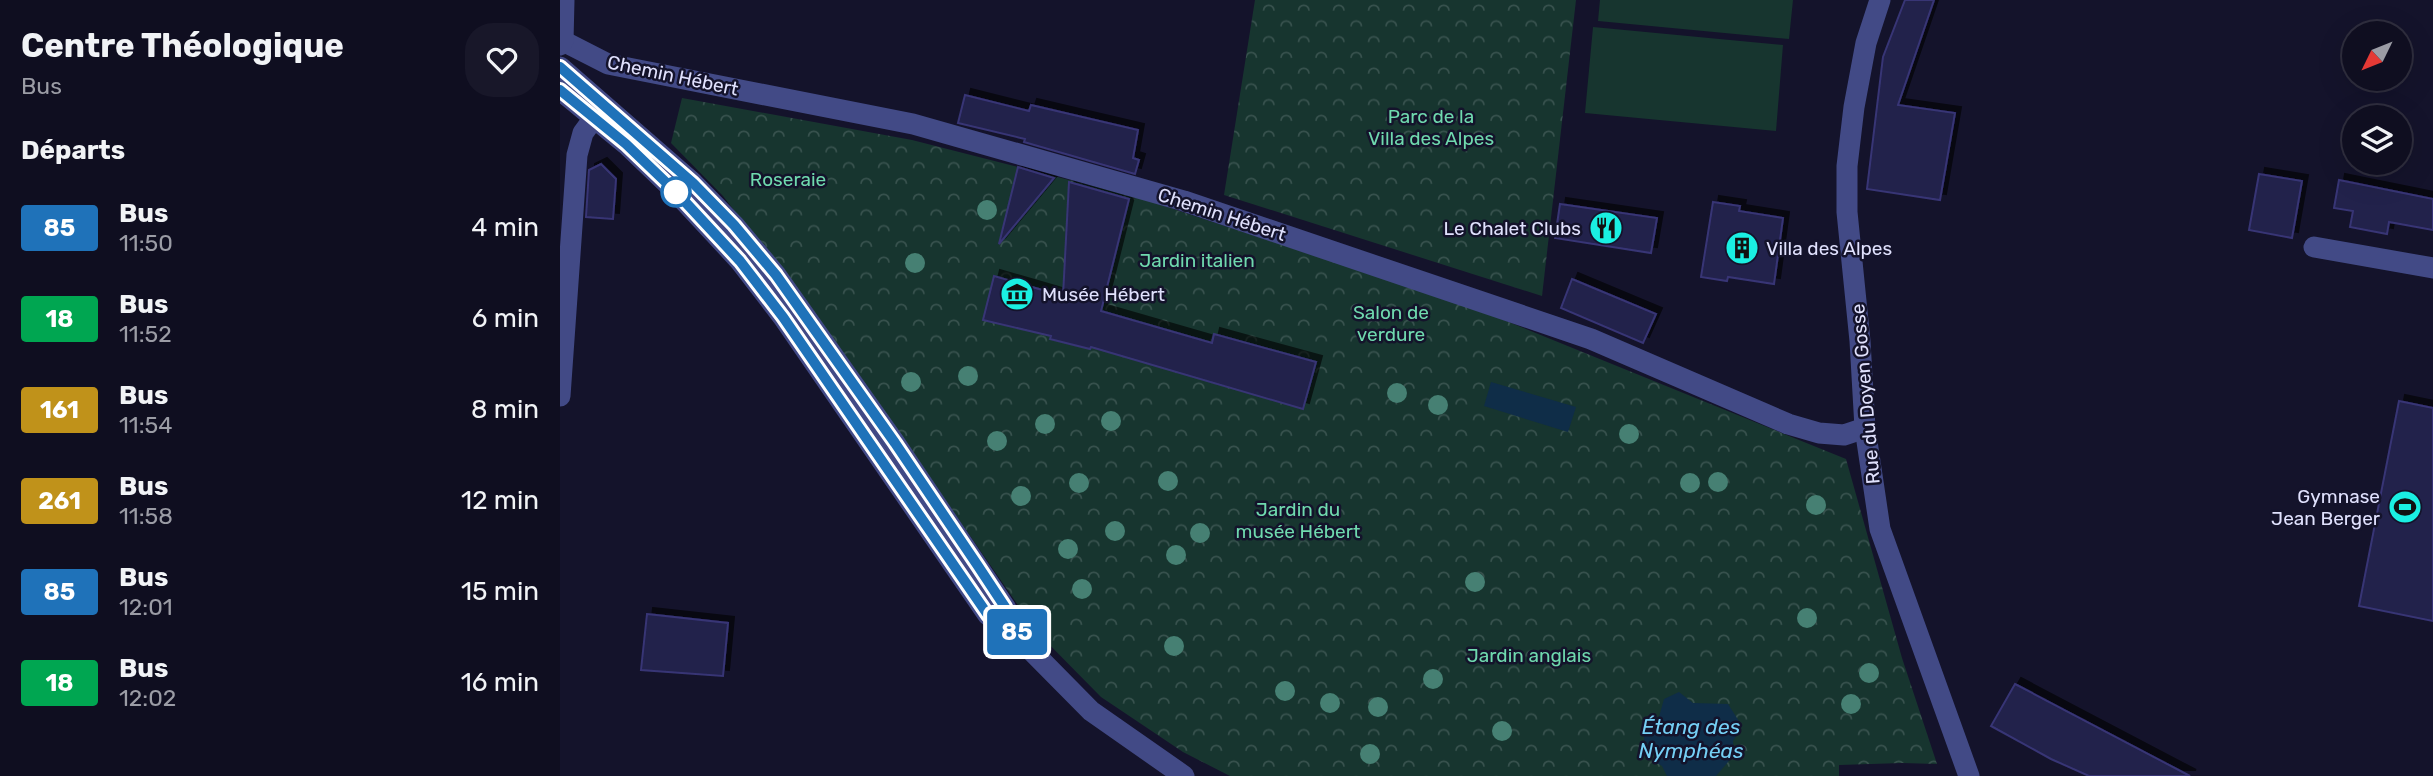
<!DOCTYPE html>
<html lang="fr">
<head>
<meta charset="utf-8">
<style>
  :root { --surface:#0f0e20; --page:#181729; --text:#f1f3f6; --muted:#9b9ca5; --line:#2f2e3e }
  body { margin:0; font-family:Rubik,sans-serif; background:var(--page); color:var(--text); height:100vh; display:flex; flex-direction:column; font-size:26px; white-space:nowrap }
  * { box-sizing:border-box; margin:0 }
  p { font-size:23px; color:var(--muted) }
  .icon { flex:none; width:38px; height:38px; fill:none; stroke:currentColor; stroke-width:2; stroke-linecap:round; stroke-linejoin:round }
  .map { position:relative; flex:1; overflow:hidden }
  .sheet { display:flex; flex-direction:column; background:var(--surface); width:560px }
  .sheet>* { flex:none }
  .badge { padding:0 14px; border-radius:5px; font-size:24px; line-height:46px }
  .needle { width:46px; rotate:227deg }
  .controls { position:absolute; left:1782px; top:21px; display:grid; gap:14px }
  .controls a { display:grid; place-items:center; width:70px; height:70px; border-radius:50%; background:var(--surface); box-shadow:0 7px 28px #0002,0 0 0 2px var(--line); font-size:35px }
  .map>.badge { position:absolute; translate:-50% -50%; box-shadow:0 0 0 4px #fff }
  h2 { padding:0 21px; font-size:26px; line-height:63px }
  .round { display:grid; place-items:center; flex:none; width:74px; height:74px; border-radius:28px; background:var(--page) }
  .summary { display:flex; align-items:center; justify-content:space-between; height:119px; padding:0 21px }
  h1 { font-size:33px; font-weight:700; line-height:52px }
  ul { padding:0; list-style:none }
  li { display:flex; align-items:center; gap:21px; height:91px; padding:0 21px }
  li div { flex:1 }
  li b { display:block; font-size:26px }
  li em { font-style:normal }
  li .badge { min-width:77px; font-weight:700; text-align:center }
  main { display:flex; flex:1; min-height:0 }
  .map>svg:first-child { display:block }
  .green { fill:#17352f }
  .forest { fill:url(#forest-crowns) }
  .water { fill:#0f2d48 }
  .building { fill:#22214b; stroke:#373575; stroke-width:2; filter:url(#shadow) }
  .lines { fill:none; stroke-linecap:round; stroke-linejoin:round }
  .minor { stroke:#424a86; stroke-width:21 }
  .tree { fill:#468073 }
  .line-casing { stroke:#fff; stroke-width:16 }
  .line { stroke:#1f72b9; stroke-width:10 }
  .stop-dot { fill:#fff; stroke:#1f72b9; stroke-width:3.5 }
  .labels { text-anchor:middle; stroke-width:5; stroke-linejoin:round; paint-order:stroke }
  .street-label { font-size:19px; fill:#e0e1fd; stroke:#14132b }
  .park-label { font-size:19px; fill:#6fd9ae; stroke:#14132b }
  .poi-label { font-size:19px; fill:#e0e1fd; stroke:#14132b; text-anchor:end }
  .water-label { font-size:21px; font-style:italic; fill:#75cff5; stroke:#14132b }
</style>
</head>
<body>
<main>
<section class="sheet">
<div class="summary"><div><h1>Centre Théologique</h1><p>Bus</p></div><a class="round"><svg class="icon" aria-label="heart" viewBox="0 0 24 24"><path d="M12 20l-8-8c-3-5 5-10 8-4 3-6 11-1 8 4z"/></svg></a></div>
<h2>Départs</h2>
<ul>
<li><span class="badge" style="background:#1f72b9;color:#fff">85</span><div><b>Bus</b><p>11:50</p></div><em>4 min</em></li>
<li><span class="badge" style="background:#00a651;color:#fff">18</span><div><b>Bus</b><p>11:52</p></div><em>6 min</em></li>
<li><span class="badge" style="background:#c0921a;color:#fff">161</span><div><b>Bus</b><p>11:54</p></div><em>8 min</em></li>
<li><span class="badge" style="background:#c0921a;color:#fff">261</span><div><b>Bus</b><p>11:58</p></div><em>12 min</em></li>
<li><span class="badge" style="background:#1f72b9;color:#fff">85</span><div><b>Bus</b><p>12:01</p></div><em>15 min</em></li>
<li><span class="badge" style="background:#00a651;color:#fff">18</span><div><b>Bus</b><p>12:02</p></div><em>16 min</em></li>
</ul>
</section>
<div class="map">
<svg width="1873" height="776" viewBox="0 0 1873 776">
  <defs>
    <pattern id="forest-crowns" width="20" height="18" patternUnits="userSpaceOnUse" patternTransform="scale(1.75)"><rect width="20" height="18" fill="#17352f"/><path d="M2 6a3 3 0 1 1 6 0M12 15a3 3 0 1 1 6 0" fill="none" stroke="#38524e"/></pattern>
    <filter id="shadow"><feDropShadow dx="6" dy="-6" stdDeviation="0" flood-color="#0009"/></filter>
  </defs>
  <rect width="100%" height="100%" fill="#14132b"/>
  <g class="green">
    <path d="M 1040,0 L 1233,0 L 1229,39 L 1038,21 Z"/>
    <path d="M 1033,27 L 1223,45 L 1216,131 L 1025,113 Z"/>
  </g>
  <g class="forest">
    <path d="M 695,0 L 1016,0 L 982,296 L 664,195 Z"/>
    <path d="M 122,98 L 352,140 L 580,198 L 914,308 L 1286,459 L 1342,658 L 1377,764 L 1342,763 L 1279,765 L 1279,776 L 670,776 L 623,752 L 541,697 L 475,630 L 291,363 L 163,196 L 111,143 Z"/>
  </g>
  <g class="water">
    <path d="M 931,382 L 1016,407 L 1008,432 L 924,406 Z"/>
    <path d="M 1119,692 L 1133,703 L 1168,704 L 1182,726 L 1173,741 L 1174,755 L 1156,776 L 1107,776 L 1102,766 L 1097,763 L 1097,756 L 1084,740 L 1085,723 L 1099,717 L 1104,699 Z"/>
  </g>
  <g class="building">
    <path d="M 1345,0 L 1374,0 L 1338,105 L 1395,113 L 1380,200 L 1307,189 L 1323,57 Z"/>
    <path d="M 405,95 L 469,111 L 471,105 L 578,130 L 573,158 L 579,160 L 575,174 L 464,142 L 465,139 L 398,123 Z"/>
    <path d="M 41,164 L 56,179 L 53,219 L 26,217 L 29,170 Z"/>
    <path d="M 458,167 L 494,178 L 439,244 Z"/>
    <path d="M 1699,174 L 1742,181 L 1732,238 L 1689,230 Z"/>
    <path d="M 1779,180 L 1873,199 L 1873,230 L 1829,222 L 1827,234 L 1790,227 L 1793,211 L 1774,208 Z"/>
    <path d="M 509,182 L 569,199 L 541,311 L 652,343 L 654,334 L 756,362 L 743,409 L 531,347 L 530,349 L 490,339 L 491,336 L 423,320 L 434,276 L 503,296 Z"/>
    <path d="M 1153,202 L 1180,206 L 1179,211 L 1223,218 L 1214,284 L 1168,277 L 1167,281 L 1141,277 Z"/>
    <path d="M 1000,204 L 1097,218 L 1091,253 L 995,238 Z"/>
    <path d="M 1012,279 L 1096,314 L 1083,343 L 1001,308 Z"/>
    <path d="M 1839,401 L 1873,408 L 1873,621 L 1799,606 Z"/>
    <path d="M 87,614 L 168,623 L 163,676 L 81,670 Z"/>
    <path d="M 1455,684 L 1630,776 L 1529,776 L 1491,759 L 1431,726 Z"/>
  </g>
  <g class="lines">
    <g class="minor">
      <path d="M 1320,0 L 1306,43 L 1294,107 L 1287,166 L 1287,212 L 1300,341 L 1305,428 L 1320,529 L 1409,776"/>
      <path d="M 3,41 L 48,64 L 353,124 L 624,201 L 1031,339 L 1228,424 L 1259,433 L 1284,435 L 1305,428"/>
      <path d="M 0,45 L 3,41 L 4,0"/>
      <path d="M 0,67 L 133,183 L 174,225 L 216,275 L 335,443 L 445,607 L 459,635"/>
      <path d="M 0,90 L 66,144 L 116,192 L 180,261 L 223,317 L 428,615 L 461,640 L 531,711 L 624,776"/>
      <path d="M 1754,247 L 1873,268"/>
      <path d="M 0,396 L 17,155 L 23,133 L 34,118"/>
    </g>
  </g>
  <g class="tree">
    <circle cx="427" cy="210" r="10"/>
    <circle cx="355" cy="263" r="10"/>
    <circle cx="408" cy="376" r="10"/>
    <circle cx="351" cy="382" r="10"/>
    <circle cx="837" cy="393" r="10"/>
    <circle cx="878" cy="405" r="10"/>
    <circle cx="551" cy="421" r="10"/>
    <circle cx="485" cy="424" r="10"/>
    <circle cx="1069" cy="434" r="10"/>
    <circle cx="437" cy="441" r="10"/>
    <circle cx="608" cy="481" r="10"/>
    <circle cx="1158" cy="482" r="10"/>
    <circle cx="519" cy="483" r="10"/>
    <circle cx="1130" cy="483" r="10"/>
    <circle cx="461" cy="496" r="10"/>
    <circle cx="1256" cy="505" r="10"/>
    <circle cx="555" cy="531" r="10"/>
    <circle cx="640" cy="533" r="10"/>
    <circle cx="508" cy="549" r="10"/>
    <circle cx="616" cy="555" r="10"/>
    <circle cx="915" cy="582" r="10"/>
    <circle cx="522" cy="589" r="10"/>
    <circle cx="1247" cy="618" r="10"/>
    <circle cx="614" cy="646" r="10"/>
    <circle cx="1309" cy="673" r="10"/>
    <circle cx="873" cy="679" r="10"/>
    <circle cx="725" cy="691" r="10"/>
    <circle cx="770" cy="703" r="10"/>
    <circle cx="1291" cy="704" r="10"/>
    <circle cx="818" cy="707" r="10"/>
    <circle cx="942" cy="731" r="10"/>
    <circle cx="810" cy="754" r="10"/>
  </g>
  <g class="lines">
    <defs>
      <path id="line" d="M 0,67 L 133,183 L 174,225 L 216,275 L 335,443 L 418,566 L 445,607 L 461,640 L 428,615 L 223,317 L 180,261 L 116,192 L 66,144 L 0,90"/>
    </defs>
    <use href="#line" class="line-casing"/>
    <use href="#line" class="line"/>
  </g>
  <defs>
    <symbol id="restaurant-disc" viewBox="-11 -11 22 22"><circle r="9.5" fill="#1aefe2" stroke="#14132b"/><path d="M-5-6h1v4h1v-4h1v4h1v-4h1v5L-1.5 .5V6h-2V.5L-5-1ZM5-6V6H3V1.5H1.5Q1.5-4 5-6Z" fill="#111"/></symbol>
    <symbol id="building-disc" viewBox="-11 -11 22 22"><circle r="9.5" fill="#1aefe2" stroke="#14132b"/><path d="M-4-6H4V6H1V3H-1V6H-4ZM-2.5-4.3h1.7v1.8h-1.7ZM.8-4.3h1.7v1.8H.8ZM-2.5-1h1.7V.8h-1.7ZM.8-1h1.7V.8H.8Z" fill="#111"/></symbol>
    <symbol id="museum-disc" viewBox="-11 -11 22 22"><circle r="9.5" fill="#1aefe2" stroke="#14132b"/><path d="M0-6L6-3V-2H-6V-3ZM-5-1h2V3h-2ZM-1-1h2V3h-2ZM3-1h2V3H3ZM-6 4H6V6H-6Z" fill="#111"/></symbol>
    <symbol id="stadium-disc" viewBox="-11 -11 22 22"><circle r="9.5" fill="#1aefe2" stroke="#14132b"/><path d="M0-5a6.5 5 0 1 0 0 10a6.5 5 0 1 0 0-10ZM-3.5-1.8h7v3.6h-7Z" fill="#111"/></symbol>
  </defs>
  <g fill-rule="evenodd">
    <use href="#restaurant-disc" x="1027" y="209" width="38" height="38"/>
    <use href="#building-disc" x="1163" y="229" width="38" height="38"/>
    <use href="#museum-disc" x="438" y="275" width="38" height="38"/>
    <use href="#stadium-disc" x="1826" y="488" width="38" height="38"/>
  </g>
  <circle class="stop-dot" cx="116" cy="192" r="14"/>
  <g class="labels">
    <g class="street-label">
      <text transform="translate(113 75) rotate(12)" y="7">Chemin Hébert</text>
      <text transform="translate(662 214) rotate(18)" y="7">Chemin Hébert</text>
      <text transform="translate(1305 394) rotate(-95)" y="7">Rue du Doyen Gosse</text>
    </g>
    <g class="park-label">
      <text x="871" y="123">Parc de la<tspan x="871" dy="22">Villa des Alpes</tspan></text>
      <text x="228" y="186">Roseraie</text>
      <text x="637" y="267">Jardin italien</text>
      <text x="831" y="319">Salon de<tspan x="831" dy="22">verdure</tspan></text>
      <text x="738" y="516">Jardin du<tspan x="738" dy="22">musée Hébert</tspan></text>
      <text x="969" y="662">Jardin anglais</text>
    </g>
    <g class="poi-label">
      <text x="1021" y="235">Le Chalet Clubs</text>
      <text x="1206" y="255" text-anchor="start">Villa des Alpes</text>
      <text x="482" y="301" text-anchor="start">Musée Hébert</text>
      <text x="1820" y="503">Gymnase<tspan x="1820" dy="22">Jean Berger</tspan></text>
    </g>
    <g class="water-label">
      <text x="1131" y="734">Étang des<tspan x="1131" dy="24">Nymphéas</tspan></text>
    </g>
  </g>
</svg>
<div class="controls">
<a><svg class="needle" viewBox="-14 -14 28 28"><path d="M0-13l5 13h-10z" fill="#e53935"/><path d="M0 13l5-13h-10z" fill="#9b9ca5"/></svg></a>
<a><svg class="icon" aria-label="layers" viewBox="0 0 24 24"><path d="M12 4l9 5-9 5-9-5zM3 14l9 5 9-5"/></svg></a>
</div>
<b class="badge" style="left:457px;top:632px;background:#1f72b9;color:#fff">85</b>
</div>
</main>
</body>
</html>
